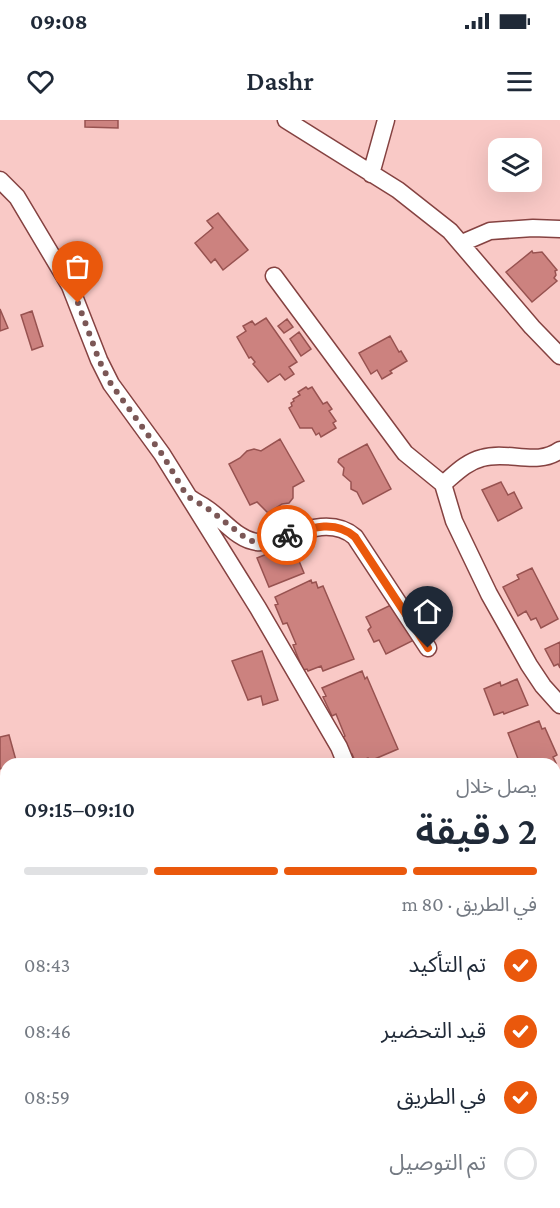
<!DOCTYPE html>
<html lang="ar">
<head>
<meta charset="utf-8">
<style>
	body { margin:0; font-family:"Crimson Pro","Noto Sans Arabic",serif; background:#f2f2f3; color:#1f2937; direction:rtl; height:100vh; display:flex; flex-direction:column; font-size:22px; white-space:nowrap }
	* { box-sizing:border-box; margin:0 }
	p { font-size:20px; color:#747a83 }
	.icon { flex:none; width:33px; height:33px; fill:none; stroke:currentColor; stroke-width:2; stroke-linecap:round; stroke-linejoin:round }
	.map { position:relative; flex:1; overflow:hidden; direction:ltr }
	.side { position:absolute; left:0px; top:638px; width:561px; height:452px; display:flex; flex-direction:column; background:#fff; border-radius:18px 18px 0 0; box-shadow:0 6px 24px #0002; direction:rtl }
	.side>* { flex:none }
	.controls { position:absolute; left:488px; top:18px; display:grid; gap:12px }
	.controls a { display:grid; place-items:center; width:54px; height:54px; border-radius:12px; background:#fff; box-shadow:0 6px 24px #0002; font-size:30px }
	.pin { position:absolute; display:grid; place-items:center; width:51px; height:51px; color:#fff; margin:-62px -26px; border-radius:50% 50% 50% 0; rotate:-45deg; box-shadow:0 0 6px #0007 }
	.pin .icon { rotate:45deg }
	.courier { position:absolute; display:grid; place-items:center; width:60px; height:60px; margin:-30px; border:4px solid #ea580c; border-radius:50%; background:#fff; color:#222; box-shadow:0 2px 8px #0007 }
	.head em { font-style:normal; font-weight:600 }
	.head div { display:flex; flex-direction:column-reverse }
	.head { display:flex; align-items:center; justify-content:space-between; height:102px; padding:0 24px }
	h1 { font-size:39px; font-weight:600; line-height:45px }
	.bar { display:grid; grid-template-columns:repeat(4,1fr); gap:9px 6px; align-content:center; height:72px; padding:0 24px }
	.bar i { height:8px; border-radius:4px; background:#e0e1e3 }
	.bar .active { background:#ea580c }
	.bar p { grid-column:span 4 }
	ol { padding:0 24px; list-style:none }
	li { display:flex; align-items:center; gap:18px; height:66px }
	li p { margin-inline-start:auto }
	li .icon { padding:6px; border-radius:50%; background:#ea580c; color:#fff; stroke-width:4 }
	li:last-child { color:#747a83 }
	li i { width:33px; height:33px; border:3px solid #e0e1e3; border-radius:50% }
	.status { display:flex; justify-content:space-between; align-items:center; height:42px; padding:0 30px; background:#fff; direction:ltr }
	.status svg { height:16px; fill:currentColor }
	header { display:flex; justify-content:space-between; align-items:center; height:78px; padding:0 24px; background:#fff; font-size:27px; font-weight:600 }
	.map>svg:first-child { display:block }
	.building { fill:#cc827f; stroke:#975250; stroke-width:1.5 }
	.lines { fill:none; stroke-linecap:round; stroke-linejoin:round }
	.minor-casing { stroke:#854241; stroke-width:19 }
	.minor { stroke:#fff; stroke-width:16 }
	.done { stroke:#7b5756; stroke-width:6; stroke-dasharray:0 10.8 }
	.route { stroke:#ea580c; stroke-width:8 }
</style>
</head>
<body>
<div class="status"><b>09:08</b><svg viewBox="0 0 49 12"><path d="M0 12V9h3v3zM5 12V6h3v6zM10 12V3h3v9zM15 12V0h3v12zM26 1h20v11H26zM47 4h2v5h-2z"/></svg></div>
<header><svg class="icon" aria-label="menu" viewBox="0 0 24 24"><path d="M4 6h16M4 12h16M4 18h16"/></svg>Dashr<svg class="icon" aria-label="heart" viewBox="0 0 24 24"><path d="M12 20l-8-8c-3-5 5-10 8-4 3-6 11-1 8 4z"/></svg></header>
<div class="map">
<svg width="560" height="1088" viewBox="0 0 560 1088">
	<rect width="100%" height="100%" fill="#f9c9c6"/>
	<!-- building -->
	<path class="building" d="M85,0H118V8L85,7Z
		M218,93L248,130L223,150L215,139L211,143L195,123L213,108L207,101Z
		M532,131L533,133L542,132L557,150L555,151L556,155L554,158L557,161L532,182L506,152Z
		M0,189L8,208L0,211Z
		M32,191L43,226L32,230L21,195Z
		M266,198L297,242L289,247L294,254L285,260L280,254L268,262L253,244L255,242L251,237L249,238L237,217L246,211L243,206L252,201L255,205Z
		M287,199L293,207L284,213L278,206Z
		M299,212L311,229L301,236L290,219Z
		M390,216L399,232L401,231L407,241L390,251L392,253L382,259L377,250L371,254L359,233Z
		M306,267L308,269L312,267L323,284L327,282L332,289L329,291L336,301L333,303L336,308L321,317L319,313L316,315L312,308H300L289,288L292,286L291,283L294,281L293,279L300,275L298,272Z
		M280,319L304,361L293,367V378L289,383L282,384L268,393L257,382L250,385L229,344L240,338L247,331L254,329L261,331Z
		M367,324L391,369L363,384L357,372L351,369V362L343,355L344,348L338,342L339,339Z
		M501,362L508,375L514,372L522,388L498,401L482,370Z
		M292,424L304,453L269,467L257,438Z
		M532,448L558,499L541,508L536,498L531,500L526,491L518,496L503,467L519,459L517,455Z
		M311,460L312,463L316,462L318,468L323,466L354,539L323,551L321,546L308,551L307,549L303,550L293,525L296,524L287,503L283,504L275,485L278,484L275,477Z
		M393,484L416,519L386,534L379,520L374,522L368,510L371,507L366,497Z
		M560,522V548L558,544L554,546L545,529Z
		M262,531L278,580L263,585L261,576L248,580L232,541Z
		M362,551L365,559L367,557L398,629L370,641L368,638L356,643L352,634L350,635L342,618L345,616L336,594L332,596L323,577L326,576L322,568Z
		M517,559L528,585L504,594L503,592L494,595L484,569L500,562L501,566Z
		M539,601L542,609L545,608L557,635L553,637L556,643L520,644L508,613Z
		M9,615L17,644H6V647L0,649V617Z
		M6,657V693L0,694V659Z
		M0,935L6,937V960L4,967L0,966Z"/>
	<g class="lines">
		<defs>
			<path id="minor" d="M286,0L398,70L450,111L532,207L560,236
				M371,54L386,0
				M0,60L17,77L70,166L99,240L111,264L162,334L258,488L339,627L346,644
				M462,123L490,111L533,108L560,109
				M274,156L405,333L443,364
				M560,330C537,347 508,330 482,338C466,342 455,354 443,364L454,401L489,474L529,545L543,566L560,585
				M190,378C195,382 201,384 206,388C222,398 237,420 257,422C264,423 272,420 280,418C304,410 333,398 355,417L428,528
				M555,951L560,960"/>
		</defs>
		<!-- minor casing -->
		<use href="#minor" class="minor-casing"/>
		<!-- minor -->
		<use href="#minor" class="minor"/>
	</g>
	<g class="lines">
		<!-- done -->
		<path class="done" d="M78,183L99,240L111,264L162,334L187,376L207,388L247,419L257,423L287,415"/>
		<!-- route -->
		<path class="route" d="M287,415C310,408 335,399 355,417L428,528"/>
	</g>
</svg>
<div class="controls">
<a><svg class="icon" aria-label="layers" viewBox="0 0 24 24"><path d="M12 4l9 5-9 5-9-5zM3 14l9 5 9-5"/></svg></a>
</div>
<div class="pin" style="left:78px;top:183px;background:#ea580c"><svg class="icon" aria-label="bag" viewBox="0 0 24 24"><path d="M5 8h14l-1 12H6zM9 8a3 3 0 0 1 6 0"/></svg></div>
<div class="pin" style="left:428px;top:528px;background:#1f2937"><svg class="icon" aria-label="home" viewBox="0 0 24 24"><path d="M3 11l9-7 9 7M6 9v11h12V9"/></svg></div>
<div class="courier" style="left:287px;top:415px"><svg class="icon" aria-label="bike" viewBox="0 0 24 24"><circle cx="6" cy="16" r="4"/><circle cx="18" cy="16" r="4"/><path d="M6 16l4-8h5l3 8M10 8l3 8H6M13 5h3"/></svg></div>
<section class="side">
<div class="head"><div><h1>2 دقيقة</h1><p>يصل خلال</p></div><em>09:10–09:15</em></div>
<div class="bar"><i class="active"></i><i class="active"></i><i class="active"></i><i></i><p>في الطريق · 80 m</p></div>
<ol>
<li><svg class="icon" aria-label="check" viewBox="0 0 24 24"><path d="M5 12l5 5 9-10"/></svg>تم التأكيد<p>08:43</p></li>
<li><svg class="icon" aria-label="check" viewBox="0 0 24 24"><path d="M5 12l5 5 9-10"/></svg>قيد التحضير<p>08:46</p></li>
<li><svg class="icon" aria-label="check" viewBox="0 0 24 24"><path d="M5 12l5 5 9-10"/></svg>في الطريق<p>08:59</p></li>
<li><i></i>تم التوصيل</li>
</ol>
</section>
</div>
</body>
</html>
